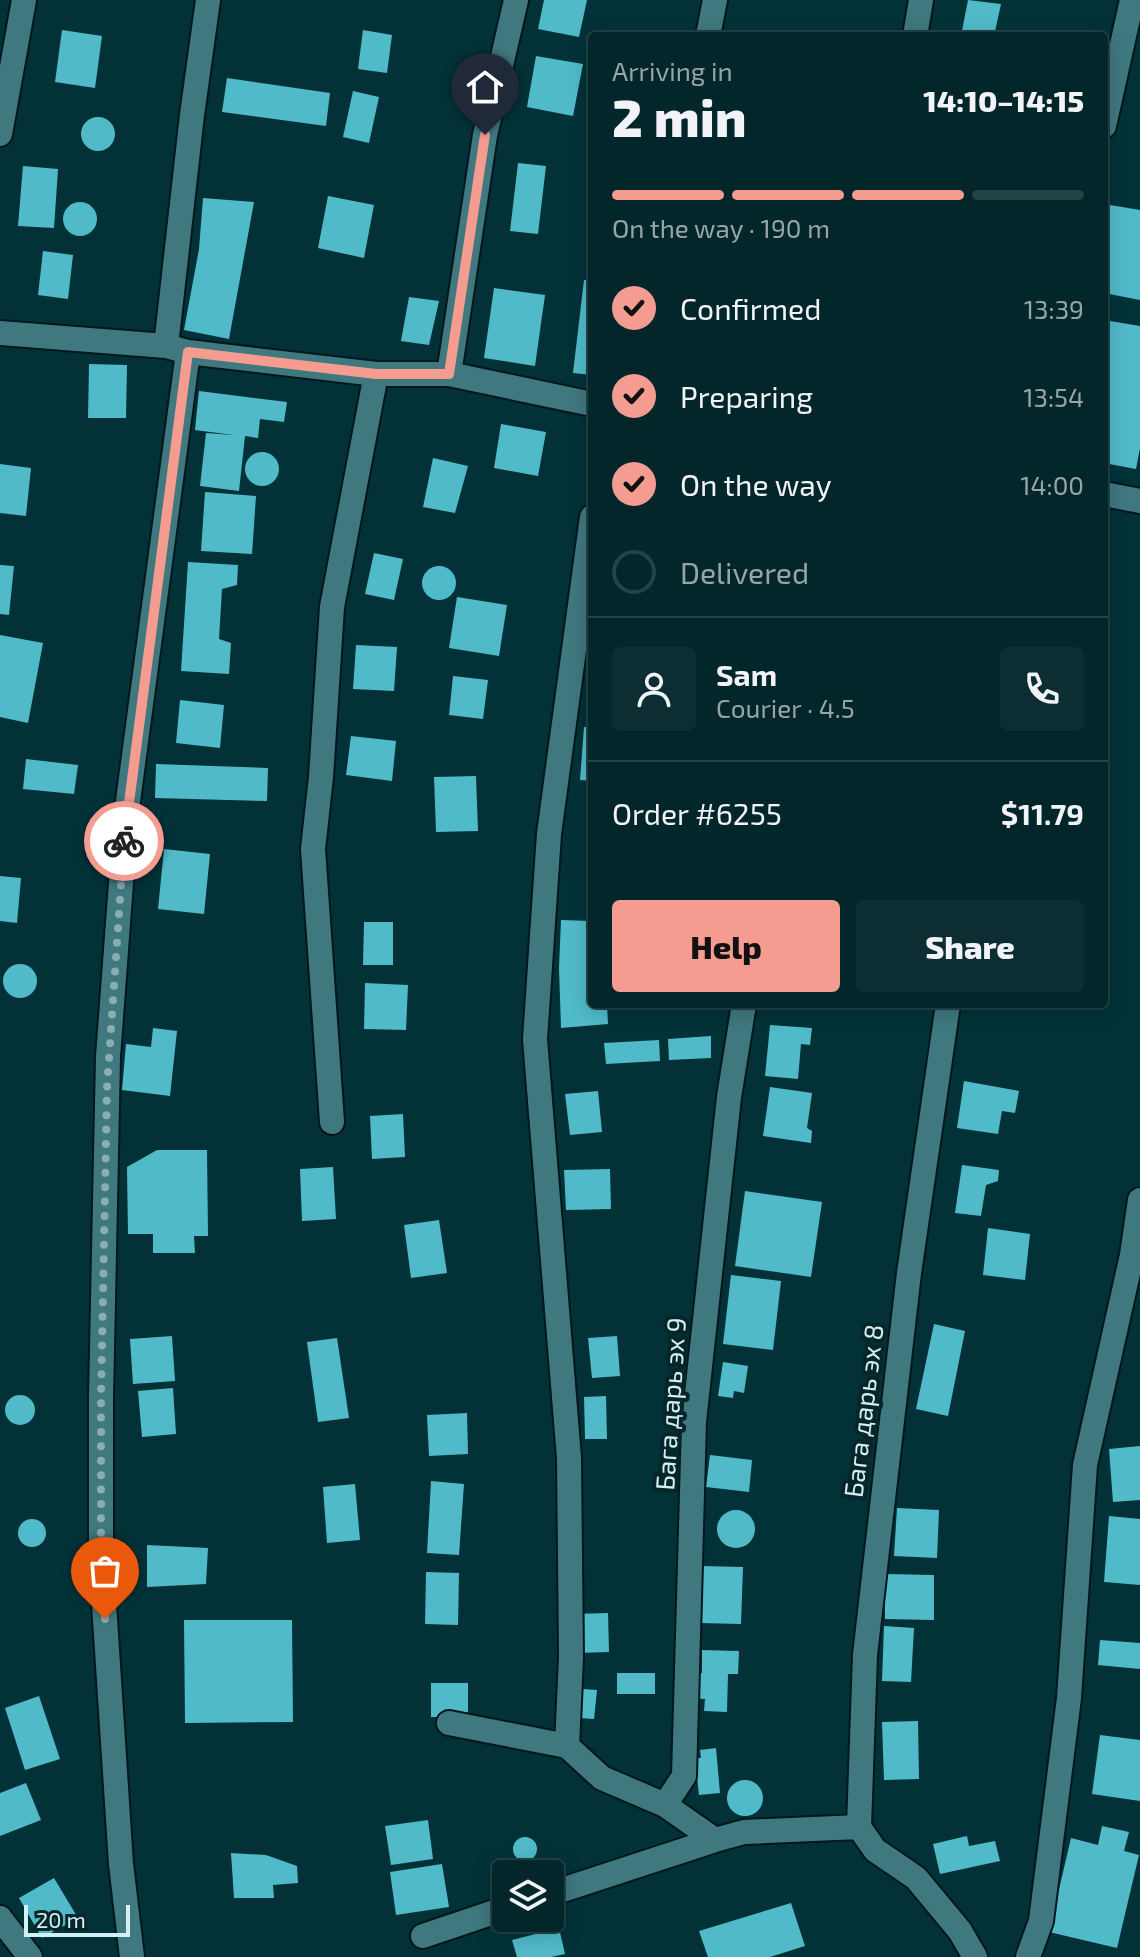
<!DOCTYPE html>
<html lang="en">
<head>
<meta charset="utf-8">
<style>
	body { margin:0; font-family:"Exo 2",sans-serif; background:#0c2e32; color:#f1f3f6; height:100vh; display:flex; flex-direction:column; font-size:30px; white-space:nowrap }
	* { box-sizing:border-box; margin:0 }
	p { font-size:26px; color:#96a5a8 }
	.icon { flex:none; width:44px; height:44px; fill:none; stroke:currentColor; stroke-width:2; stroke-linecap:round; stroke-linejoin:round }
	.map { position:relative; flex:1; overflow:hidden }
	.details { position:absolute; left:588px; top:32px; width:520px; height:976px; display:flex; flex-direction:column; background:#02262a; border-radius:8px; box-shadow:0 4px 20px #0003,0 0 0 2px #234347 }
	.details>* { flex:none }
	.fabs { position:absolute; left:492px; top:1860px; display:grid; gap:16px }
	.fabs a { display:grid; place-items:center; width:72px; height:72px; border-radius:8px; background:#02262a; box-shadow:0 4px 20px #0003,0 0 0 2px #234347; font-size:40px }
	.scale { position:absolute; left:24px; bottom:20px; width:106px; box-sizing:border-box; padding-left:8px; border:4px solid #d3eff4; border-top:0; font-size:22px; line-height:28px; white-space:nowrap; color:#d3eff4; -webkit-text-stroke:6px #07262a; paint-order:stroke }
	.pin { position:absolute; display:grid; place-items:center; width:68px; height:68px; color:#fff; margin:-82px -34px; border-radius:50% 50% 50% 0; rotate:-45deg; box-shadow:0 0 8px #0007 }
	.pin .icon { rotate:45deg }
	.courier { position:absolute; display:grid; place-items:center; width:80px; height:80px; margin:-40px; border:6px solid #f59c91; border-radius:50%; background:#fff; color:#222; box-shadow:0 2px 10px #0007 }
	.overview em { font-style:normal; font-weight:800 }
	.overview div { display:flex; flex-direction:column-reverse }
	.overview { display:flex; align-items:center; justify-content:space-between; height:136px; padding:0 24px }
	h1 { font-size:52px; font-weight:800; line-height:60px }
	.bar { display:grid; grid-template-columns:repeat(4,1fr); gap:12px 8px; align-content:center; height:96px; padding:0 24px }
	.bar i { height:10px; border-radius:6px; background:#234347 }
	.bar .on { background:#f59c91 }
	.bar p { grid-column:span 4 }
	.line { display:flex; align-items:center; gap:20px; padding:0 24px; border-top:2px solid #234347 }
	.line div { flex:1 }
	.round { display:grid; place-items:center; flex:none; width:84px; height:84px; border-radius:8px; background:#0c2e32 }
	ol { padding:0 24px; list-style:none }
	li { display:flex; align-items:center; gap:24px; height:88px }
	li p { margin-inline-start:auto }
	li .icon { padding:8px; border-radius:50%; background:#f59c91; color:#111; stroke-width:4 }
	li:last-child { color:#96a5a8 }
	li i { width:44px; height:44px; border:4px solid #234347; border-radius:50% }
	.cta { display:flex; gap:16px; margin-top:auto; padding:16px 24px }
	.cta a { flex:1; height:92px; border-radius:8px; background:#f59c91; color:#111; font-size:32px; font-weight:800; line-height:92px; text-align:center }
	.cta a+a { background:#0c2e32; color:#f1f3f6 }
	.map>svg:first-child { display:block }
	.building { fill:#51bac9 }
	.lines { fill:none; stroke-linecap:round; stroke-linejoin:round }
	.street-casing { stroke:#00181c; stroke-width:28 }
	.street { stroke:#407880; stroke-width:24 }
	.done { stroke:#8aadb2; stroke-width:8; stroke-dasharray:0 14.4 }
	.route { stroke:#f59c91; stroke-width:10 }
	.labels { text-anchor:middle; stroke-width:8; stroke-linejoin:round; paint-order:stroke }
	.street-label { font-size:26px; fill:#d3eff4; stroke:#07262a }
</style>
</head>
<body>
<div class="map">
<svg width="1140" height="1957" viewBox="0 0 1140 1957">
	<rect width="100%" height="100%" fill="#023238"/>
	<!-- building -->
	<path class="building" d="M544,0H587L579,37L538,29Z
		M968,0L1001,4L994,36H961Z
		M62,30L102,36L95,88L55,82Z
		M363,30L392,35L387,73L358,69Z
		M536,56L583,64L573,116L527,107Z
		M227,78L330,93L326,126L222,112Z
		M353,91L379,97L369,143L343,137Z
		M81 134a17 17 0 1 1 34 0a17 17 0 1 1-34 0Z
		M518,163L546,166L538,234L510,231Z
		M23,166L58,169L54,228L18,226Z
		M328,196L374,205L364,258L318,248Z
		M203,198L254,202L229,339L184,330L199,249Z
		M63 219a17 17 0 1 1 34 0a17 17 0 1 1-34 0Z
		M1110,205L1140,210V300L1104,293V267L1109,237L1104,236Z
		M43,251L73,255L68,299L38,295Z
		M584,280L592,281V375L573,373Z
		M494,288L545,295L535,366L484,358Z
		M409,297L439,301L429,345L401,341Z
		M1104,320L1140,326V448L1136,469L1104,463Z
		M89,364L127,365L126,418H88Z
		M199,391L287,402L284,422L260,419L258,438L245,436L239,491L200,486L206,433L233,435L195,430Z
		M501,424L546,432L538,476L494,468Z
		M245 469a17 17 0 1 1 34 0a17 17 0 1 1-34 0Z
		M433,458L468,466L455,513L423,507Z
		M0,464L31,468L26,516L0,513Z
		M205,492L256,496L252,554L201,551Z
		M374,553L403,559L394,600L365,594Z
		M188,562L238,565L237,585L222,589L219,639L231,643L229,674L181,671Z
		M0,565L14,566L9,615L0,614Z
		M422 583a17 17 0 1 1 34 0a17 17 0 1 1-34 0Z
		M457,597L507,605L499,656L449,648Z
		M0,635L43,643L28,723L0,717Z
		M356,645L397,647L394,691L353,689Z
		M453,676L488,680L483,719L449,715Z
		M180,700L224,705L220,748L176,743Z
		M584,727L592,728V781L580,780Z
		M351,736L396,741L392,781L346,775Z
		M26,759L78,765L74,794L23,789Z
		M156,764L268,768L267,801L155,798Z
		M476,776L478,831L436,832L434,777Z
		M164,849L210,854L204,914L158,909Z
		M0,876L21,878L17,923L0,921Z
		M561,920L592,921V1004H607L608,1024L561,1028L559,968Z
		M364,922H393V965H363Z
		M3 981a17 17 0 1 1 34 0a17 17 0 1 1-34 0Z
		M365,983L408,985L406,1030L364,1029Z
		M770,1025L812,1028L810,1045L801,1044L798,1079L765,1076Z
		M153,1028L177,1031L170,1096L122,1090L126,1044L151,1047Z
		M711,1036V1058L669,1060L668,1039Z
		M659,1040L660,1061L606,1064L604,1043Z
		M964,1081L1019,1091L1015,1113L1002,1111L998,1134L957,1128Z
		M770,1087L812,1093L807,1128L812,1131L811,1143L763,1136Z
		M598,1091L602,1132L570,1135L565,1094Z
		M403,1114L405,1157L372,1159L370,1116Z
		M157,1150H207L208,1236H194L195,1253H153V1234H128L127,1167Z
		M962,1165L999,1170L998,1181L986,1185L981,1216L955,1213Z
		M333,1167L336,1219L302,1221L300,1169Z
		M610,1169L611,1209L566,1210L564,1170Z
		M745,1191L822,1202L811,1277L735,1266Z
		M439,1220L447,1273L411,1278L404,1225Z
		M988,1228L1030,1234L1025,1280L983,1275Z
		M731,1275L781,1281L773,1350L723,1344Z
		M934,1324L965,1331L948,1416L916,1409Z
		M172,1336L175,1381L133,1384L130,1339Z
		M617,1336L620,1376L592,1378L588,1338Z
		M337,1338L349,1418L318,1422L307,1342Z
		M723,1362L748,1366L744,1393L734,1391L733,1398L718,1396Z
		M173,1388L176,1434L142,1437L138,1391Z
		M5 1410a15 15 0 1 1 30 0a15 15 0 1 1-30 0Z
		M606,1396L607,1439H585L584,1397Z
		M467,1413L468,1454L429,1456L427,1415Z
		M1140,1446V1500L1113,1502L1109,1449Z
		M710,1455L752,1460L749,1492L706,1487Z
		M431,1481L464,1484L459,1555L427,1553Z
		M355,1484L360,1540L327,1543L323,1487Z
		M897,1508L939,1510L937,1558L894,1556Z
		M717 1529a19 19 0 1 1 38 0a19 19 0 1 1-38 0Z
		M1109,1516L1140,1519V1585L1104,1582Z
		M18 1533a14 14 0 1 1 28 0a14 14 0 1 1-28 0Z
		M147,1545L208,1548L206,1584L147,1587Z
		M701,1566L743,1567L741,1624L699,1623Z
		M426,1572L459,1573L458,1625L425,1624Z
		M885,1574L934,1575V1620L885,1619Z
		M608,1613L609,1652L576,1653L575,1614Z
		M184,1620H292L293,1722L185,1723Z
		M884,1626L914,1628L911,1682L882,1681Z
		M1100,1640L1140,1643V1669L1098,1665Z
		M702,1650L739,1651L738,1674H728L727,1712L704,1711L705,1699L692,1698L694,1673H702Z
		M617,1673H655V1694H617Z
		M431,1683H468V1717H431Z
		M583,1689L597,1690L594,1719L580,1718Z
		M39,1696L60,1759L25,1770L5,1708Z
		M918,1721L919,1779L884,1780L882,1722Z
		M1100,1735L1140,1740V1801L1092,1794Z
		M716,1748L720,1793L699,1795L695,1758H701L700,1750Z
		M727 1798a18 18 0 1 1 36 0a18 18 0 1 1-36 0Z
		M26,1783L41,1820L0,1836V1793Z
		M428,1820L433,1859L391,1865L385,1826Z
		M1102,1826L1129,1832L1124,1851L1139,1855L1117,1948L1049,1932L1071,1838L1098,1845Z
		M967,1836L969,1846L995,1841L1000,1861L940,1874L933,1844Z
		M513 1849a12 12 0 1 1 24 0a12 12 0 1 1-24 0Z
		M231,1853L266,1855L297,1866L298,1883L273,1885L274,1898H234Z
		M442,1864L449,1907L396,1915L390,1872Z
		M54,1878L78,1918L42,1938L19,1898Z
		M791,1903L805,1946L770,1957H708L699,1931Z
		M559,1928L565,1954L551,1957H517L512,1940Z"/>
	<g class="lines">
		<defs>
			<path id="street" d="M708,36L715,0
				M915,36L921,0
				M1104,126L1132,0
				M0,134L24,0
				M0,333L166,346L188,352L376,374H449L592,404
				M166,346L192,115L208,0
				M449,374L485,135L516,0
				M1104,494L1140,501
				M332,1122L313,849L321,777L332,607L376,374
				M449,1723L567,1746L602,1778L665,1805L715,1840L744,1832L859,1827L875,1850L916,1878L960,1931L975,1957
				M567,1746L571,1657L569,1458L535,1039L549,834L592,517
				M665,1805L684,1776L694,1422L729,1097L744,1004
				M859,1827L865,1655L909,1273L948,1004
				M550,1894L715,1840
				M0,1918L30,1957
				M423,1936L506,1908
				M132,1957L121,1864L101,1558V1398L108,1057L126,816L188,352
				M1028,1957L1041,1921L1069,1698L1085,1465L1132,1255L1140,1200"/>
		</defs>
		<!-- street casing -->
		<use href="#street" class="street-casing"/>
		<!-- street -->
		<use href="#street" class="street"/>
	</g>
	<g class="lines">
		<!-- done -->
		<path class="done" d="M105,1619L101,1558V1398L107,1088L124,841"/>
		<!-- route -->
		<path class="route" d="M124,841L188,352L376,374H449L485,135"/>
	</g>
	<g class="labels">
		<!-- street labels -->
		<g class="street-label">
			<text transform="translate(671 1404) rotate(-86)" y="9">Бага дарь эх 9</text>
			<text transform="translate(864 1411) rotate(-83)" y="9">Бага дарь эх 8</text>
		</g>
	</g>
</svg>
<div class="fabs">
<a><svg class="icon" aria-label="layers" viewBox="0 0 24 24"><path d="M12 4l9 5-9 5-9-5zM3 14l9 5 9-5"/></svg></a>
</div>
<div class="scale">20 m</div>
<div class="pin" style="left:105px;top:1619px;background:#ea580c"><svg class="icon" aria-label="bag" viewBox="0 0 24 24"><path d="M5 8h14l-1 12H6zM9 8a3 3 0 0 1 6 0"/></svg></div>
<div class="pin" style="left:485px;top:135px;background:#1f2937"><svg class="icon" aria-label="home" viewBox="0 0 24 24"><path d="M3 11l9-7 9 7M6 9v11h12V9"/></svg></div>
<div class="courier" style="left:124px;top:841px"><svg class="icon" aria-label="bike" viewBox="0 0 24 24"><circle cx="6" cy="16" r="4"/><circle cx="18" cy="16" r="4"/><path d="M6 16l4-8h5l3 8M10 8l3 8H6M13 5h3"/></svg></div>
<section class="details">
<div class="overview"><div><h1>2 min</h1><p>Arriving in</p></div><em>14:10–14:15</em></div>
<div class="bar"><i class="on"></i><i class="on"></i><i class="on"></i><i></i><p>On the way · 190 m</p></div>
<ol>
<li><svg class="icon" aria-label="check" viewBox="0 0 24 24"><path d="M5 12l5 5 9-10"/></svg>Confirmed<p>13:39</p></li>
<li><svg class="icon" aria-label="check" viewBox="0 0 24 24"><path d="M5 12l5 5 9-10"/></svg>Preparing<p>13:54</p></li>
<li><svg class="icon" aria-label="check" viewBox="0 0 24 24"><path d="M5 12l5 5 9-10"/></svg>On the way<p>14:00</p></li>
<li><i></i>Delivered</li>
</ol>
<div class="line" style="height:144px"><a class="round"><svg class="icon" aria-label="person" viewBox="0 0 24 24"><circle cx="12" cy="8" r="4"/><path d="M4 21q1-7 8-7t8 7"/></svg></a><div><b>Sam</b><p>Courier · 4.5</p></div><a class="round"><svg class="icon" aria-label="phone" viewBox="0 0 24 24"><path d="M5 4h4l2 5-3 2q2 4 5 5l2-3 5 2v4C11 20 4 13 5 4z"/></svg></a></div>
<div class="line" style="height:104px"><div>Order #6255</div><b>$11.79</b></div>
<div class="cta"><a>Help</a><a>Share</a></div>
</section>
</div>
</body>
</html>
